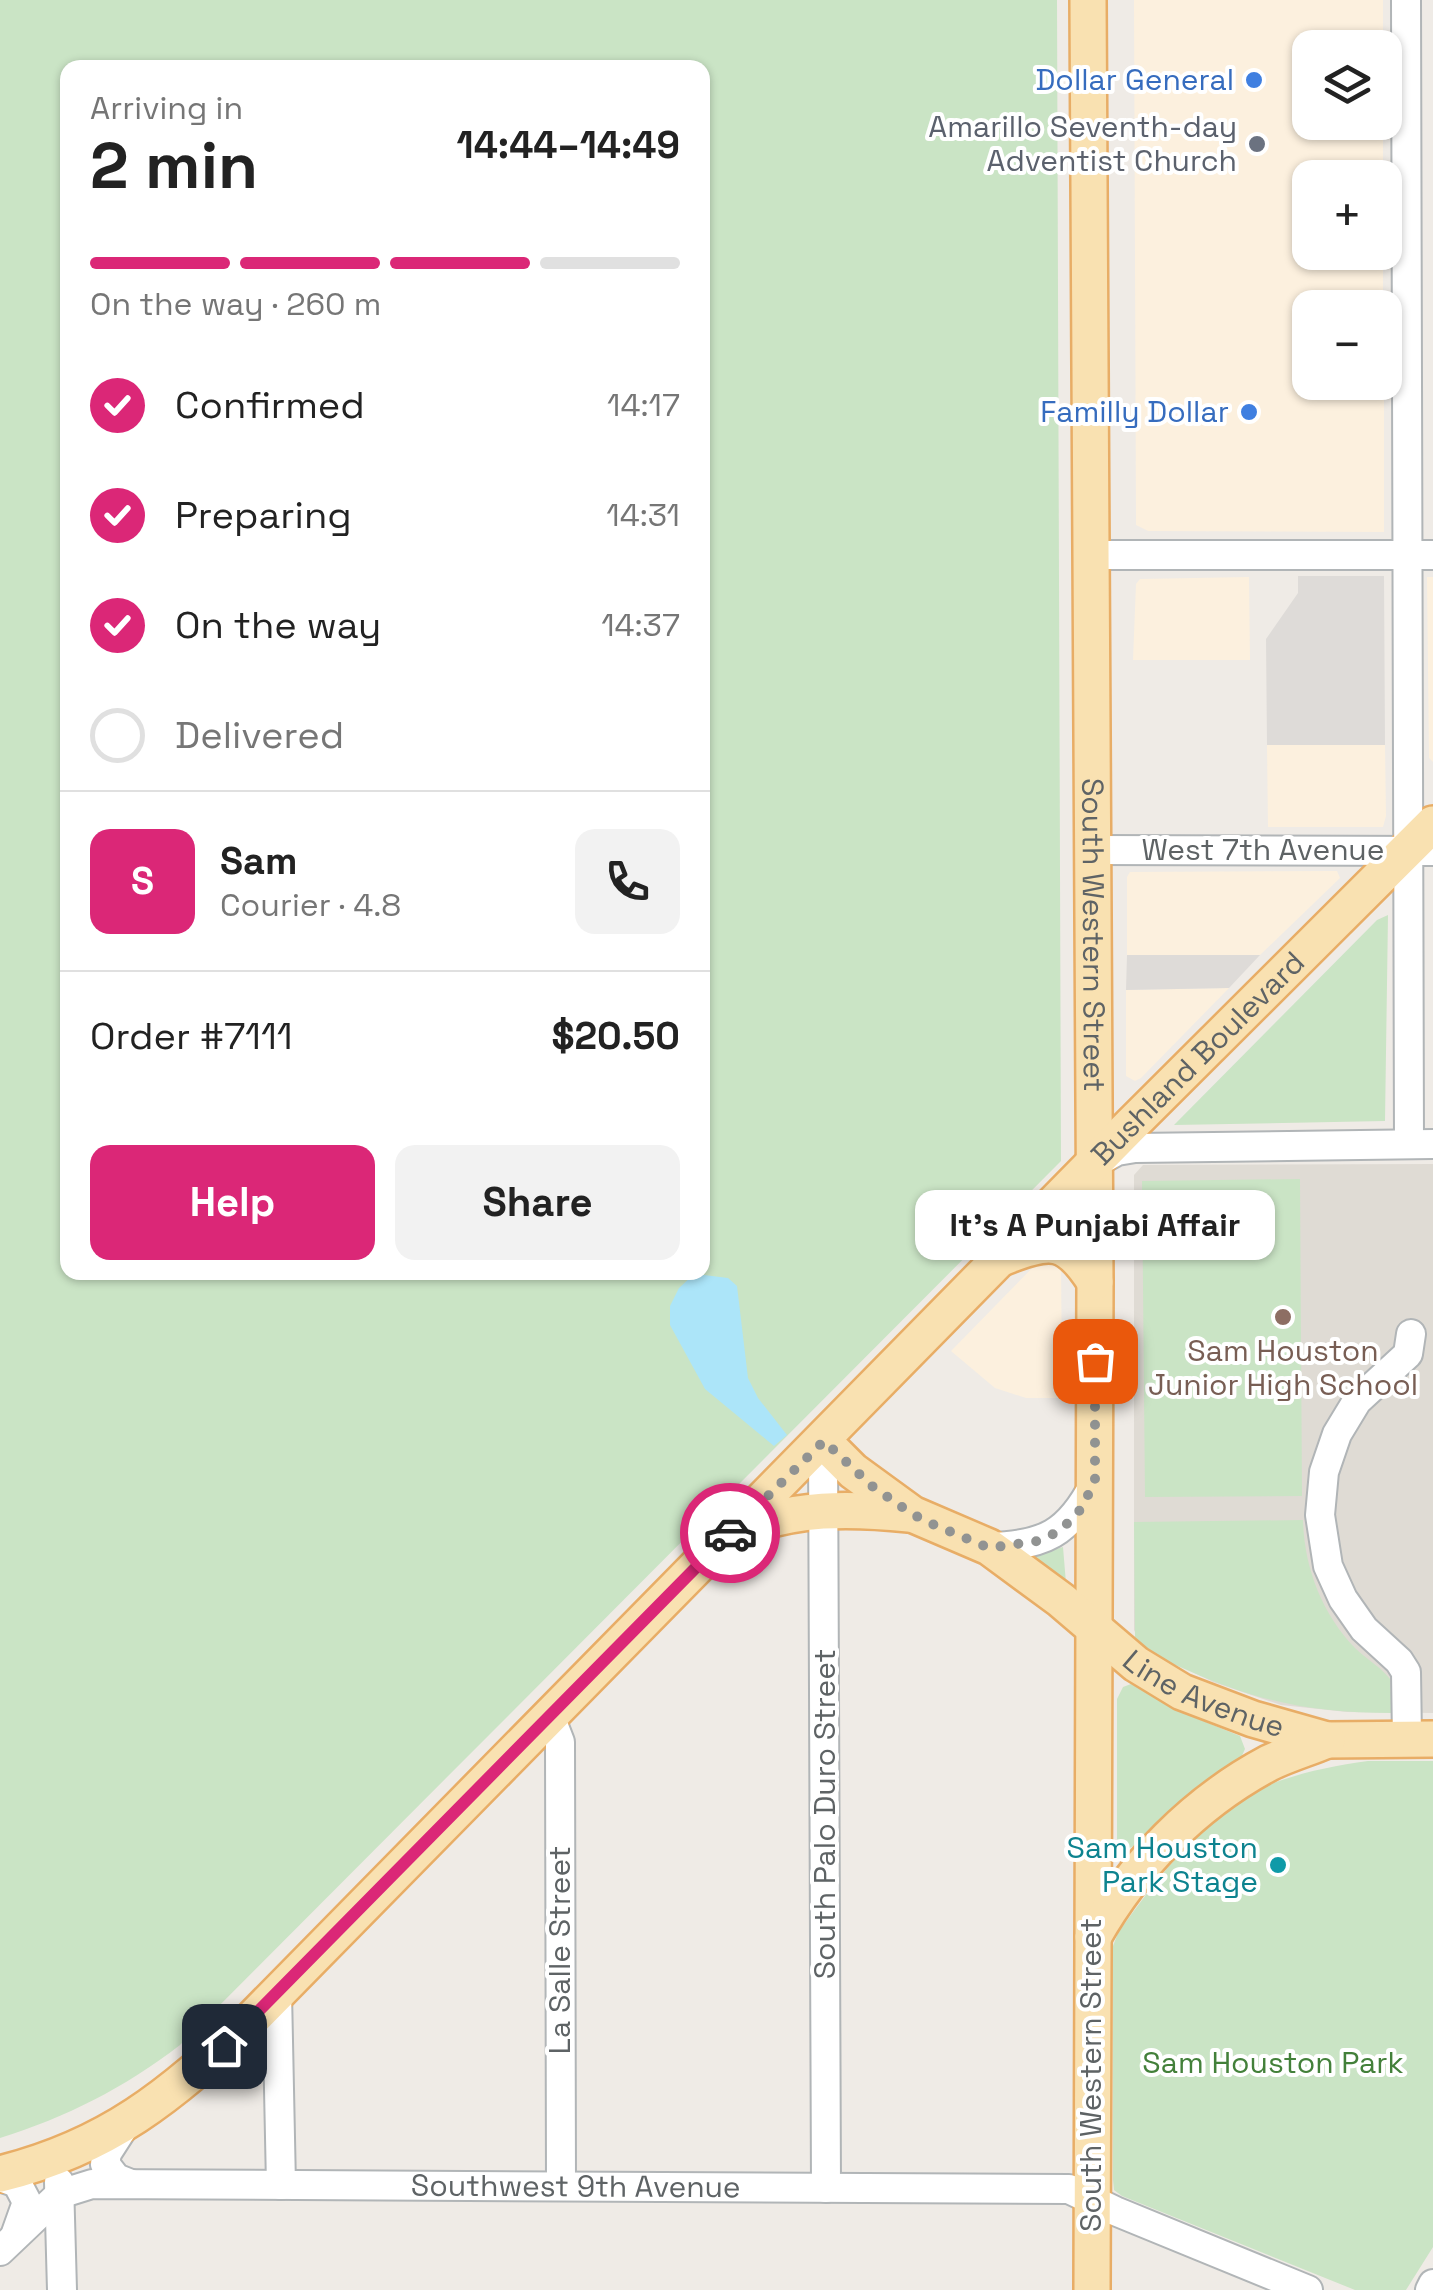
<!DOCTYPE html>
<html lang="en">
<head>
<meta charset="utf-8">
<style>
	body { margin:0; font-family:"Space Grotesk",sans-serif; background:#f2f2f2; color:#222; height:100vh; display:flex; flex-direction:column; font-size:38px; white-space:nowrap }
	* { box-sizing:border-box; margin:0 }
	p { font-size:32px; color:#767676 }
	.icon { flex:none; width:55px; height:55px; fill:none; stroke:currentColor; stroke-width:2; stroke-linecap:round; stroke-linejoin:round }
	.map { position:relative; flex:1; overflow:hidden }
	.drawer { position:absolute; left:60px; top:60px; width:650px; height:1220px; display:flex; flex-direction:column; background:#fff; border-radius:20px; box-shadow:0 2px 8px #0004 }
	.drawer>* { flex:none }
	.controls { position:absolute; left:1292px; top:30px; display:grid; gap:20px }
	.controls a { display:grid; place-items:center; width:110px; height:110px; border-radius:20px; background:#fff; box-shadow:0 2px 8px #0004; font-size:50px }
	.pin { position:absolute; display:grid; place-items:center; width:85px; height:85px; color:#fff; margin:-42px; border-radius:20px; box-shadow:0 5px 15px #0006 }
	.courier { position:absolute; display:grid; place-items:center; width:100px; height:100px; margin:-50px; border:8px solid #db2777; border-radius:50%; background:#fff; color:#222; box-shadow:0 2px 12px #0007 }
	.bubble { position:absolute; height:70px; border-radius:20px; background:#fff; box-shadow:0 2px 8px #0004; font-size:32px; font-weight:800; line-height:70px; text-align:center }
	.overview em { font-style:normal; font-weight:800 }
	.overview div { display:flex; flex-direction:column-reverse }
	.overview { display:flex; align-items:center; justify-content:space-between; height:170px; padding:0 30px }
	h1 { font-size:65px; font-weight:800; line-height:75px }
	.bar { display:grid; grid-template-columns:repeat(4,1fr); gap:15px 10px; align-content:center; height:120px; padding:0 30px }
	.bar i { height:12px; border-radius:8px; background:#e0e0e0 }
	.bar .on { background:#db2777 }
	.bar p { grid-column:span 4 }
	.line { display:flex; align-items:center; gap:25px; padding:0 30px; border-top:2px solid #e0e0e0 }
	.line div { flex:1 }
	.round { display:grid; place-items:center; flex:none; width:105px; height:105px; border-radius:20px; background:#f2f2f2 }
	ol { padding:0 30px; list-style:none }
	li { display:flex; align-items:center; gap:30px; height:110px }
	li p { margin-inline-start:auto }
	li .icon { padding:10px; border-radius:50%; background:#db2777; color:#fff; stroke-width:4 }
	li:last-child { color:#767676 }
	li i { width:55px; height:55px; border:5px solid #e0e0e0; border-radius:50% }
	.button { display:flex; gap:20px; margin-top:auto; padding:20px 30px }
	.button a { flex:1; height:115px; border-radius:20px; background:#db2777; color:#fff; font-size:40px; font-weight:800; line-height:115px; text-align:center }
	.button a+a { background:#f2f2f2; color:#222 }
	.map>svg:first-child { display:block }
	.commercial { fill:#fcf0de }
	.industrial { fill:#dedbd8 }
	.education { fill:#dfdbd4 }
	.green { fill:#cae4c5; fill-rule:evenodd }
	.water { fill:#ace5f9 }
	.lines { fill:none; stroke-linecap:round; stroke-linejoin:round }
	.minor-casing { stroke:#b1b5b7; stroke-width:32 }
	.major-casing { stroke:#e8ad66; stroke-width:40 }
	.minor { stroke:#fff; stroke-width:28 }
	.major { stroke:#f9e1b1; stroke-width:35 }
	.done { stroke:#919392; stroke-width:10; stroke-dasharray:0 18 }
	.route { stroke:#db2777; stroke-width:12 }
	.shop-dot { fill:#3f7fe0; stroke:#fff; stroke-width:4 }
	.worship-dot { fill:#6b7280; stroke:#fff; stroke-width:4 }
	.education-dot { fill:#8d6e63; stroke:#fff; stroke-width:4 }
	.culture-dot { fill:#0f9aa8; stroke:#fff; stroke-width:4 }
	.labels { text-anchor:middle; stroke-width:8; stroke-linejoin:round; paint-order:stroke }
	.shop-label { font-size:30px; fill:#366cbe; stroke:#fff; text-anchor:end }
	.worship-label { font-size:30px; fill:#5b616d; stroke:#fff; text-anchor:end }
	.street-label { font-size:30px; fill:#5e6365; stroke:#fff }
	.education-label { font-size:30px; fill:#785e54; stroke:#fff }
	.culture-label { font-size:30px; fill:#0d838f; stroke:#fff; text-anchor:end }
	.park-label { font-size:30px; fill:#43803a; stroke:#fff }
</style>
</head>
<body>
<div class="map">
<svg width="1433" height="2290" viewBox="0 0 1433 2290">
	<rect width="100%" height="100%" fill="#efebe6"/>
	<!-- commercial -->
	<path class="commercial" d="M1134,0H1383V47L1310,48V122L1383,123V177L1310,178V252L1383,253V307L1310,308V382L1384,383V532L1148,531L1136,525Z
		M1249,577L1250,660H1133L1136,584L1140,579Z
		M1427,577H1433V762L1429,758Z
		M1267,745H1385L1386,816L1383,827H1268Z
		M1337,871L1340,878L1260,955H1127V877L1130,872Z
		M1229,988L1141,1078L1135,1081L1126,1076V990Z
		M1041,1259L1061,1267L1062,1373L1058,1375V1398H1026L995,1388L951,1351Z"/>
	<!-- industrial -->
	<path class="industrial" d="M1298,576H1384L1385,745H1267L1266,639L1298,593Z
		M1127,955H1260L1229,988L1126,990Z"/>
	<!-- education -->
	<path class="education" d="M1433,1164V1713L1347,1712L1281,1705L1213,1682L1148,1650L1141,1644L1134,1630V1175L1143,1165Z"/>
	<!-- green -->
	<path class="green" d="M0,0H1057L1061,1161L180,2045C124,2088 67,2117 0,2138ZM68,68H702V1272H68Z
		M1388,915L1385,1121L1174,1125L1377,920Z
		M1300,1179L1302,1496L1145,1497L1142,1181Z
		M1303,1520C1304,1567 1322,1614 1355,1648C1366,1659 1381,1667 1390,1679L1392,1713C1313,1713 1259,1702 1187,1670C1169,1662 1147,1653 1135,1637L1134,1522Z
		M1063,1547L1066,1583L1028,1557Z
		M1131,1684L1191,1716L1240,1736L1245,1749L1240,1760L1193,1790L1138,1844L1127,1849L1117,1840V1699L1123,1687Z
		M1368,1761H1433V2247L1406,2290H1355L1122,2196L1114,2190L1113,2180V1946L1118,1933C1160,1875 1209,1808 1279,1781C1308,1771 1338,1765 1368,1761Z"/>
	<!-- water -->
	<path class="water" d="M704,1275L728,1278L737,1286L748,1378L758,1398L787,1435L774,1446L705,1389L670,1325V1306L679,1288L691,1277Z"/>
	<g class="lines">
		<defs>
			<g id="minor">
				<path d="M1406,0L1409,1144"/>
				<path d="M1091,555H1433"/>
				<path d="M1093,850L1433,851"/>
				<path d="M1097,1162L1117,1151L1135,1148L1433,1144"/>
				<path d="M823,1441L826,2188"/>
				<path d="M989,1547C1044,1546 1069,1533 1094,1484"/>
				<path d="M550,1716L560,1742L561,2185"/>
				<path d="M1407,1739L1406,1672L1399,1661L1364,1629L1343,1599L1328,1566L1320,1515L1324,1472L1337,1434L1357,1401L1408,1354L1411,1334"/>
				<path d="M277,1993L281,2185"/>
				<path d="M125,2125L107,2153L105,2164L116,2178L131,2184"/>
				<path d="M0,2177L17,2183L27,2202L16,2233"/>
				<path d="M59,2182L62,2290"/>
				<path id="s1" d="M0,2251L60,2194L92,2184L1069,2189L1115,2211L1308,2290"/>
				<path d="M1430,2290L1433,2284"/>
			</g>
			<g id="major">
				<path id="s2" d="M1088,0L1095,1282L1092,2290"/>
				<path d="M1004,1257C1051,1238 1067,1238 1095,1282"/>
				<path id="s3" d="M823,1441L853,1471L912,1514L989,1547L1061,1600L1136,1664L1182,1692L1253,1719L1327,1740L1433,1739"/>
				<path d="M739,1530C794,1507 850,1508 909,1514"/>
				<path d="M1093,1937C1134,1865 1194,1803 1269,1763C1287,1754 1308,1748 1327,1740"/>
				<path id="s4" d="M0,2174C109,2147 170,2096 250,2021L1131,1125L1433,824"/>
			</g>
		</defs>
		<!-- minor casing -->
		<use href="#minor" class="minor-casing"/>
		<!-- major casing -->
		<use href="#major" class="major-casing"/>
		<!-- minor -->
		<use href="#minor" class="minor"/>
		<!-- major -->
		<use href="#major" class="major"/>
	</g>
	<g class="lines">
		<!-- done -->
		<path class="done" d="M730,1533L824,1441L872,1486L912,1514L932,1524L989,1548L1038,1541L1060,1531L1080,1510L1095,1482V1361"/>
		<!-- route -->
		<path class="route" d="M224,2046L730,1533"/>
	</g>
	<!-- markers -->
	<g class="shop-dot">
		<circle cx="1254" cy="80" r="10"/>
		<circle cx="1249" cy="412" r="10"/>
	</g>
	<circle class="worship-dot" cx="1257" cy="144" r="10"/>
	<circle class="education-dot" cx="1283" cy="1317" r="10"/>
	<circle class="culture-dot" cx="1278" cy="1865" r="10"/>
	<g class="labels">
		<!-- shop labels -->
		<g class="shop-label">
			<text x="1234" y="90">Dollar General</text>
			<text x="1229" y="422">Familly Dollar</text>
		</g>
		<!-- worship labels -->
		<g class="worship-label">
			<text x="1237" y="137">Amarillo Seventh-day<tspan x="1237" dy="34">Adventist Church</tspan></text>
		</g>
		<!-- street labels -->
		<g class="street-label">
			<text x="1263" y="860">West 7th Avenue</text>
			<text dy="10" stroke="none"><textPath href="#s2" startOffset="935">South Western Street</textPath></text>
			<text dy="10" stroke="none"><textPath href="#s4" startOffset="1648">Bushland Boulevard</textPath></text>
			<text dy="10" stroke="none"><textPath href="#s3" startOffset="462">Line Avenue</textPath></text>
			<text transform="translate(825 1814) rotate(-90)" y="10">South Palo Duro Street</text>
			<text transform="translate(560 1950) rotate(-90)" y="10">La Salle Street</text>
			<text transform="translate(1091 2075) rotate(-90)" y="10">South Western Street</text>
			<text dy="10" stroke="none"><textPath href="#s1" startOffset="600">Southwest 9th Avenue</textPath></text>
		</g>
		<!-- education labels -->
		<g class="education-label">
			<text x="1283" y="1361">Sam Houston<tspan x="1283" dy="34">Junior High School</tspan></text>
		</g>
		<!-- culture labels -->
		<g class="culture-label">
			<text x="1258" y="1858">Sam Houston<tspan x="1258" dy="34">Park Stage</tspan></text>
		</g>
		<!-- park labels -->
		<g class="park-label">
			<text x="1273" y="2073">Sam Houston Park</text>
		</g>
	</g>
</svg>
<div class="controls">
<a><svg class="icon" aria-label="layers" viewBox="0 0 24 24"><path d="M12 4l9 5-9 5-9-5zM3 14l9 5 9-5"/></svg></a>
<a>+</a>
<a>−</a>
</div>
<div class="pin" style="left:1095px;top:1361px;background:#ea580c"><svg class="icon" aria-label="bag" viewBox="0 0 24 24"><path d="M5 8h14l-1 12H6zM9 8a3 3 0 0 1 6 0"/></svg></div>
<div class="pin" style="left:224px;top:2046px;background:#1f2937"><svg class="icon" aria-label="home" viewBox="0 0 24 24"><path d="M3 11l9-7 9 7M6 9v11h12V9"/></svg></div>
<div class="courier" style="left:730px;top:1533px"><svg class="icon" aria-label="car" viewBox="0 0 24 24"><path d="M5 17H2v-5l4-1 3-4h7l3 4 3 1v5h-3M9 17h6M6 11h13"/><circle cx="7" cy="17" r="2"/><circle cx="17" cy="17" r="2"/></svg></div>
<div class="bubble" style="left:915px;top:1190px;width:360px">It's A Punjabi Affair</div>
<section class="drawer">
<div class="overview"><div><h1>2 min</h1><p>Arriving in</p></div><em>14:44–14:49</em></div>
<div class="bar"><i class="on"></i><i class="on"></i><i class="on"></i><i></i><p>On the way · 260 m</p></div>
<ol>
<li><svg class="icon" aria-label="check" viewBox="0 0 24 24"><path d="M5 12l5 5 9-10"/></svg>Confirmed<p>14:17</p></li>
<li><svg class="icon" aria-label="check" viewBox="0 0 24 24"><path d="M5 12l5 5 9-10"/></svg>Preparing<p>14:31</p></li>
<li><svg class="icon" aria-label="check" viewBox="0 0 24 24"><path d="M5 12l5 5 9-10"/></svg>On the way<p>14:37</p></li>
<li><i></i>Delivered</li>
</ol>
<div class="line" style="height:180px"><b class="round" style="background:#db2777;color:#fff">S</b><div><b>Sam</b><p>Courier · 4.8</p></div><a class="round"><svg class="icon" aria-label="phone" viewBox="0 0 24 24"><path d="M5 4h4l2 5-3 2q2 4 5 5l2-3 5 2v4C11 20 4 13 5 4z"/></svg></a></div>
<div class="line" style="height:130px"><div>Order #7111</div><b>$20.50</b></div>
<div class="button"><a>Help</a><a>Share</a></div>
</section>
</div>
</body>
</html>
